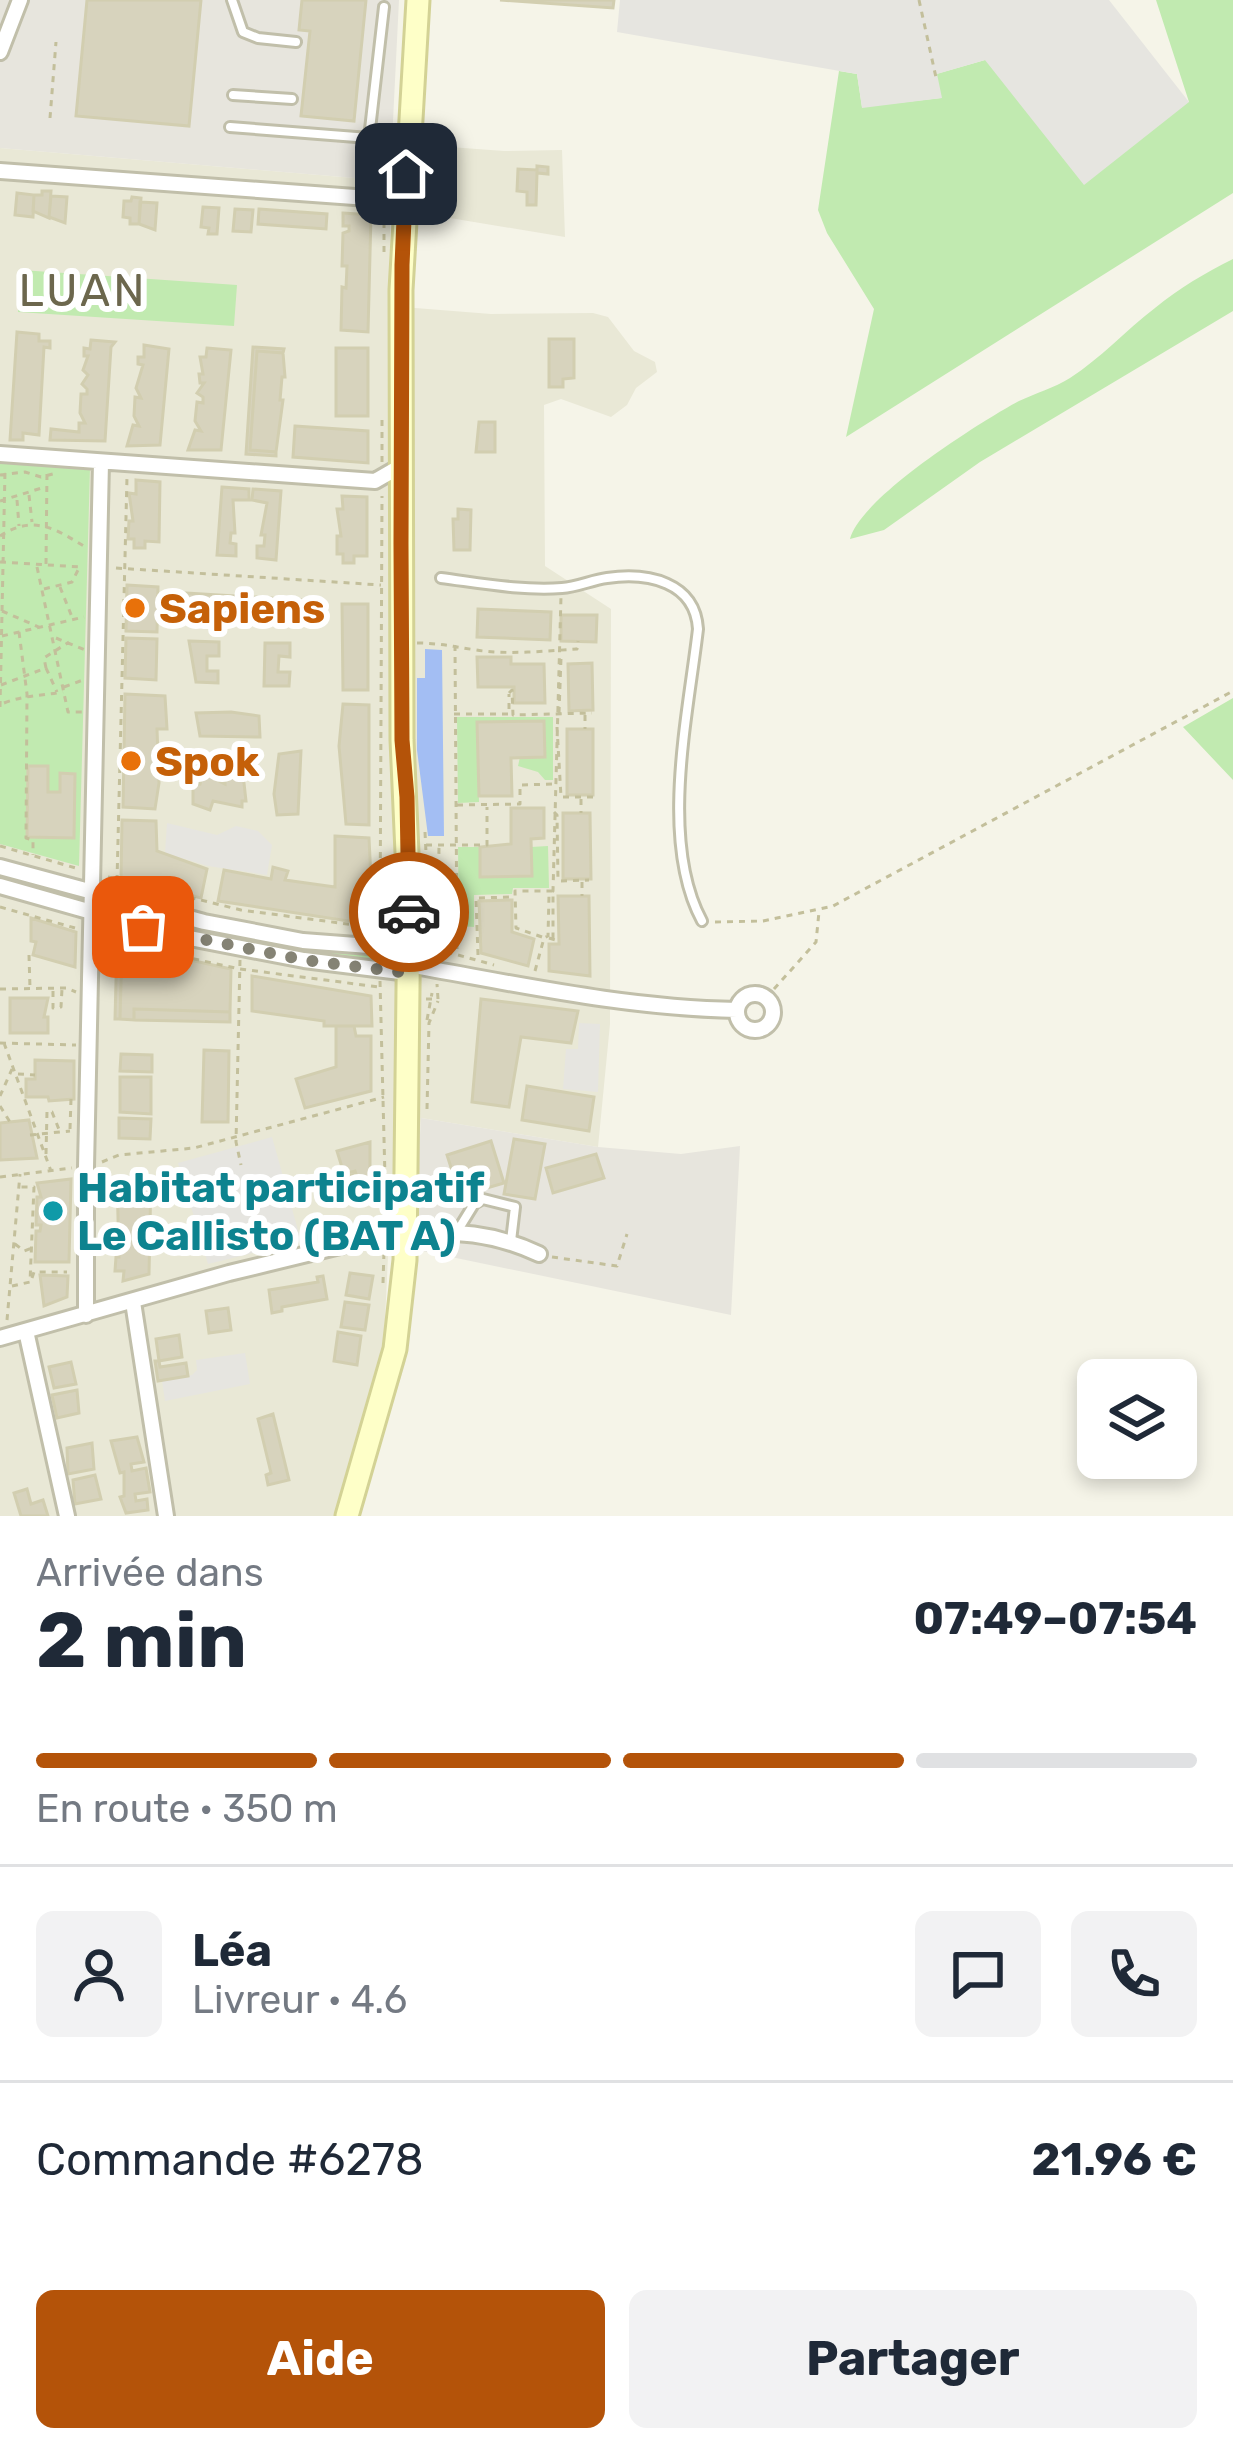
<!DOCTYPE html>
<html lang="fr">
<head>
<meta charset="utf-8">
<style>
	body { margin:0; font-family:Rubik,sans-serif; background:#f2f2f3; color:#1f2937; height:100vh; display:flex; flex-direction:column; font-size:45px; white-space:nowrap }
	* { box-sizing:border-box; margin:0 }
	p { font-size:39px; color:#747a83 }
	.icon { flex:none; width:66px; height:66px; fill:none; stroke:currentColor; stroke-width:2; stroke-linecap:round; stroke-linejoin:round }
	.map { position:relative; height:1516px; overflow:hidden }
	.sheet { display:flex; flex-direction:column; background:#fff; flex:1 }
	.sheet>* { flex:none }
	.fabs { position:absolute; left:1077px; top:1359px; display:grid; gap:24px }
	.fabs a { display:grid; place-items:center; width:120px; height:120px; border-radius:18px; background:#fff; box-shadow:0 6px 18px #0003; font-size:60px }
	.pin { position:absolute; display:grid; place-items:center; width:102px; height:102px; color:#fff; margin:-51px; border-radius:24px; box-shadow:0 6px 18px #0006 }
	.courier { position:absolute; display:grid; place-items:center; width:120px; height:120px; margin:-60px; border:9px solid #b45309; border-radius:50%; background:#fff; color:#222; box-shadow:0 3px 15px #0007 }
	.head em { font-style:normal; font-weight:700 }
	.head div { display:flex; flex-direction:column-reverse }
	.head { display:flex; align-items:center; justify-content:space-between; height:204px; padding:0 36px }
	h1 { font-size:78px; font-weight:700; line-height:90px }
	.bar { display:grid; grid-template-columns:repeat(4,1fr); gap:18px 12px; align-content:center; height:144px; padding:0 36px }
	.bar i { height:15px; border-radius:9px; background:#e0e1e3 }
	.bar .selected { background:#b45309 }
	.bar p { grid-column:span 4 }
	.line { display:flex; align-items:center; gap:30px; padding:0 36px; border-top:3px solid #e0e1e3 }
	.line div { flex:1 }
	.round { display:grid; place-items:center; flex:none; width:126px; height:126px; border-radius:18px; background:#f2f2f3 }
	.cta { display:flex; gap:24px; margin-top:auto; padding:24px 36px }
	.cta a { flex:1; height:138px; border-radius:18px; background:#b45309; color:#fff; font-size:48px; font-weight:700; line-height:138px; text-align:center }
	.cta a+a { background:#f2f2f3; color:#1f2937 }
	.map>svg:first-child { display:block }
	.residential { fill:#e9e8d6 }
	.industrial { fill:#e7e5dd }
	.green { fill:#c1eab0 }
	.parking { fill:#e6e5e0 }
	.water { fill:#a3bef3 }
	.building { fill:#d7d3bd; stroke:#d2ceb0; stroke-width:3 }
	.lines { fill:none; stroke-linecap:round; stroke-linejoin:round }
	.lane-casing { stroke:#c1bfaa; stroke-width:14 }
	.street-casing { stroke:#c1bfaa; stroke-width:20 }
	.secondary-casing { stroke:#d3d295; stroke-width:27 }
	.path { stroke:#c3bf9b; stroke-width:3; stroke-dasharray:6 6; stroke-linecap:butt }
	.lane { stroke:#fff; stroke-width:8 }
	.street { stroke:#fff; stroke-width:14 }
	.secondary { stroke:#feffc8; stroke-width:21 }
	.done { stroke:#858375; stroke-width:12; stroke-dasharray:0 21.6 }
	.route { stroke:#b45309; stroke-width:15 }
	.food-dot { fill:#e8710a; stroke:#fff; stroke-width:4.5 }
	.culture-dot { fill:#0f9aa8; stroke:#fff; stroke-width:4.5 }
	.labels { text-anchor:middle; stroke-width:12; stroke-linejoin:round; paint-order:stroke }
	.food-label { font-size:42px; font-weight:bold; fill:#c56008; stroke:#fff; text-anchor:start }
	.culture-label { font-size:42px; font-weight:bold; fill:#0d838f; stroke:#fff; text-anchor:start }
	.neighbourhood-label { font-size:45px; letter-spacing:3px; fill:#6c674d; stroke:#fff }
</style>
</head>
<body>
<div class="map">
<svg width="1233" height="1516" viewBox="0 0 1233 1516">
	<rect width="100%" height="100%" fill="#f5f4e8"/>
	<!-- residential -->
	<path class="residential" d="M423,145L504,151L562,150L565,237L420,213Z
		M0,148L390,181V306L491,314L593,313L608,317L634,351L655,362L657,372L636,388L627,405L611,417L561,399L544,405L545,566L611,609L610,1024L598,1147L421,1118L413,1249L388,1256L383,1364L406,1360L359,1516H0Z"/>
	<!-- industrial -->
	<path class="industrial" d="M0,0H399L390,181L0,148Z
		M421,1118L598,1147L681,1154L740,1146L731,1315L413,1249Z"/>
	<!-- green -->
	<path class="green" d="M1156,0H1233V193L846,437L874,309L827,233L818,210L839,71L857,74L862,107L941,98L936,74L985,60L1189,102Z
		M1233,259V311L980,462L884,530L850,539C860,498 980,422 1019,401C1036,393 1054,388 1070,378C1101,358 1125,331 1155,308C1179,288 1205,273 1233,259Z
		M21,270L237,285L234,326L18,312Z
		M0,461L90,468L79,866L0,844Z
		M1233,698V780L1183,727Z
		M457,717H553V780H545L538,772L518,766L520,757L545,756L544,721L477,723L479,802L458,803Z
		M548,846L549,888H513L512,894L474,895V927L459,926L458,847H480L481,877L531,876V847Z
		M121,906L388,954L393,959L388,964L280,952L120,917Z"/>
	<!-- parking -->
	<path class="parking" d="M620,0H1109L1189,102L1084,185L985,60L937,74L942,98L862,108L857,74L617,32Z
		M167,823L217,835L236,826L258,831L272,845L267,875L208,866L165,853Z
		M579,1023L600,1024L598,1092L563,1089L566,1049H578Z
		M272,1137L301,1241L208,1264L178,1163Z
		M245,1353L250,1384L165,1401L162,1381L192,1375L197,1370L196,1360Z"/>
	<!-- water -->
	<path class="water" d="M425,649L442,650L444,836H428L417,750V678H425Z"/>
	<!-- building -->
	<path class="building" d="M87,0H201L189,126L76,116Z
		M302,0H366L354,121L301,116L310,31L299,30Z
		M500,0H614L613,8Z
		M537,166L548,167V174L537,173L536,205H527V192L517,191L518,169L537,170Z
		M42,191H51L49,218L33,211L34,195H42Z
		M17,193L34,195L33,217L15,215Z
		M51,196L67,197L65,223L49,217Z
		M132,197L141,198L139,224H130V218L123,217L124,201H131Z
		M140,202L157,203L155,230L139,224Z
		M203,207L219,208L217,234H208L209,228L201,227Z
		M235,209L253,210L251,232L233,231Z
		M259,209L327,214L326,229L258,224Z
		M343,213L371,215L368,332L341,330L342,287L346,288L347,266H342L343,233L349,231V226H343Z
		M17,332L39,334V341H50V348L44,347L39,435L23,433V440H10Z
		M549,339H574V378L563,379V387H549Z
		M91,340L115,342L111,347L105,441L50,440L51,429L79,432V423H85L80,413L81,394H87V389L82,384L88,375L83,370L88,356H84V348L90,349Z
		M144,345L169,349L160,445L127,446L133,425L139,426L134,416L135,397L141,398L136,388L143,365L138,364V357H144Z
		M253,347L284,349L283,353L257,351L250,450L276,452V456L246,454Z
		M207,348L231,350L221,450H188L195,430L201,431L195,421L197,402L203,403V397L197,393L204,383H200L199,374H203L200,357H206Z
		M336,348H368V416H336Z
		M257,351L283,353L285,377H282L280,400H283L276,452L250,450Z
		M479,422H495V452H476Z
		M295,426L368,431V463L293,457Z
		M136,480L160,482L159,542L145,541V548H134V539H128L129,521H133L129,493L136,494Z
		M222,487L249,489V500H233L235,533H231L230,543L236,544V556L217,555Z
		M253,489L281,491L276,560L257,558V546H264L265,535H261L267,503L252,500Z
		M342,496L367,497V556H354V563H343V554H337V536H341L337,509H343Z
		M458,509L471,510L470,550H454L453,519H458Z
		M127,585L158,587L157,632L126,631Z
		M186,593L318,601L317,624L276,621L277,613L261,612V621L230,619L231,610H216L215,618L185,616Z
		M342,604H368V690H343Z
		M478,609L551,612L550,640L477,637Z
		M561,615H597L596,642L561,641Z
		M126,638L157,639L156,680L125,678Z
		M189,641L219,642V656H207V671H218V683L196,682Z
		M265,643H290V657L279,656L278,672H290L289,686H264Z
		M477,657H511V664H544L545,703H514V687H478Z
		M592,663L593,710L569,711L568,664Z
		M125,694L165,696L167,729H157L159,783L155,809L123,807Z
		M343,704L369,705V825L346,824L339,746Z
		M231,712L259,716L260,737L200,736L196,713Z
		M544,721L545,757L511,758L512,796H479L477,722Z
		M567,729H593V795H567Z
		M301,751L298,814L277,815L274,794L279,754Z
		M28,766H48V792H60V773L75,774L74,838L27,837Z
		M203,773L225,784V774H243L246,801H242V807L213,801L210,810L193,804V783L200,784Z
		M511,808H544V838L531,839L532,876L480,877V847L511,844Z
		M563,813H590L591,879H563Z
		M122,820L156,821L157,851L207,869L201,898L121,878Z
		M335,836L369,838L372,900L369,917L361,923L218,901L224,870L271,879L273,867L288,871L285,880L335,887Z
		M558,896H589L590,976L549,971V944H559Z
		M512,900V932L534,939L528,966L481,953L479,901Z
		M31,918L76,932L75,967L33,955L36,942L31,941Z
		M117,943L122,945L120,1019H115Z
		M122,945L231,969L230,1012L134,1009V1020L120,1019Z
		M252,976L371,996L372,1026H324V1021L252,1011Z
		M10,998H48L44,1017H48V1033H10Z
		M481,999L578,1011L571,1043L521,1037L509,1107L472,1102Z
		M134,1009L230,1012V1022L134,1020Z
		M336,1026H354L356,1036H371V1091L305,1108L296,1079L336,1067Z
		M204,1050L229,1051L228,1122H202Z
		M121,1054L152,1055V1072L120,1071Z
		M35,1060L74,1061V1099L49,1101L48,1097H26V1079H35Z
		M120,1077H151V1114L120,1112Z
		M527,1086L594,1097L589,1131L522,1120Z
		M119,1118L151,1119L150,1139L119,1138Z
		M29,1120L37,1158L0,1160V1123Z
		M514,1139L545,1144L535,1199L504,1194Z
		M491,1141L504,1183L460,1196L447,1155Z
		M370,1142V1197L350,1203L346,1190L338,1193L334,1180L356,1174L355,1171L344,1174L337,1151Z
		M596,1154L604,1178L553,1193L546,1168Z
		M151,1176L149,1274L123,1281L124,1271H115L116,1257H119L117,1178Z
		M71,1179L69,1262H35L36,1231H40L41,1225H36L37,1197H41L37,1183Z
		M350,1273L373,1276L369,1299L346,1295Z
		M40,1275L68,1276L67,1297L44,1306Z
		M323,1276L327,1299L282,1307V1311L272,1313L269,1290L318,1282L317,1277Z
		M345,1302L369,1305L365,1330L341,1327Z
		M228,1308L231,1330L209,1333L206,1311Z
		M338,1332L361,1336L357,1365L334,1361Z
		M179,1335L182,1357L159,1361L156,1339Z
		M155,1361H159L160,1367L186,1363L188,1376L158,1381Z
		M71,1362L76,1384L54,1388L49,1367Z
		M77,1390L79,1413L57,1418L52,1395Z
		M273,1414L289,1480L268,1485L266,1475L271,1473L258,1419Z
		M137,1437L144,1462L131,1464L132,1471L146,1468L150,1492L135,1494L136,1501L147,1499L148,1510L126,1513L120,1497L124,1496V1472L120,1473L111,1441Z
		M92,1443L94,1469L68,1474L67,1448Z
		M95,1475L101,1499L75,1504L73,1480Z
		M27,1489L31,1504L43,1500L48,1516H21L14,1493Z"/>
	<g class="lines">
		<defs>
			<path id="lane" d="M232,0L243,32L258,38L296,42
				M233,95L292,99
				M230,127L369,138L384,7
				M441,578C480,583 522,591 562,588C577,587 592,580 607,578C648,572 695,582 698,629C688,716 659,841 702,921
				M458,1230L474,1204L483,1199L515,1207L511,1241"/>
			<path id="street" d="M0,52L20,0
				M0,171L382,199L404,212
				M0,454L375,481L401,466
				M0,867L204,922L303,941L409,949
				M0,886L169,934L304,960L408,973
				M408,965C518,984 625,1008 737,1010
				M737 1012a18 18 0 1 1 36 0a18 18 0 1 1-36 0Z
				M406,1233C456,1231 492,1232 539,1254
				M133,1302L166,1516
				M86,1315V1167L101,462
				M26,1331L67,1516
				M0,1338L229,1273L406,1230"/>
			<path id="secondary" d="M347,1516L395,1349L405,1260L409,898L402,740L401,290L418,0"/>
		</defs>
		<!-- lane casing -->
		<use href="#lane" class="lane-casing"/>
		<!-- street casing -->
		<use href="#street" class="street-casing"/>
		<!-- secondary casing -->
		<use href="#secondary" class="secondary-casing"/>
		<!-- path -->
		<path class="path" d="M919,0L937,82
			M50,118L56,42
			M384,252V214
			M382,462V418
			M0,475L25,472L41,477L57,473
			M29,495L32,522
			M17,500L19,526
			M0,501L45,487
			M0,536C34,514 56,529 87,548
			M0,562L82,567
			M46,564L47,471
			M37,567L68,712H83
			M116,568L381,585
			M60,587L72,617
			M44,589L72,582L79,568
			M2,611L41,628
			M19,632L27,694L26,838L33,840V855
			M2,636L84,617
			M56,638L85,650
			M417,643C439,643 456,647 476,650C508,655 545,651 577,649L578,641
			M455,645L457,949
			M46,668L57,692
			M1,685L46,668L44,658L69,642
			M64,687L83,680
			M509,693L512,690L513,715L592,713
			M4,703C25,695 41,696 63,692
			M0,707L5,471
			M559,713L561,658
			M454,714H509V694
			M585,715V729
			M557,727L561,797
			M563,797H593
			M581,799V813
			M457,805L520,804V785L555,784
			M554,812L557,815L558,881
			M425,832L429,915L447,947L457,949
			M426,845H487V807
			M0,846L79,869
			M108,877L241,910L393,930
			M117,881L127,477
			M561,881L589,880
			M582,882V896
			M0,907L75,928
			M715,922L763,921L833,906L1233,691
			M427,923L433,941L431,955
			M434,925L438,916L439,846
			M380,930L382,496
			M116,937V942L240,969L379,987
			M542,937L516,928L515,891H553V941
			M549,938L559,941
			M426,939L451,953L494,965
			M29,955L30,988
			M478,955L476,898L512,897
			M240,960L236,1142L241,1165
			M535,971L544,938L548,936L549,896L553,891L561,596
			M380,981L386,1217
			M0,989L66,988L76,992
			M53,991V1008L61,1007L62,989
			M766,998L816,942L819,912
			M426,999H438L437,984
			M427,1020L432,993
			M0,1043L76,1045
			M4,1043L51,1171
			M18,1074L35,1075
			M0,1096L12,1069
			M0,1106L10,1122
			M427,1109L429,1023L438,1001
			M70,1129L71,1099
			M30,1135L70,1131
			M46,1154L47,1111L52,1112L60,1132
			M102,1162L119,1155L194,1148L384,1097
			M0,1177L72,1168
			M15,1244L24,1251L32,1248
			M552,1257L617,1266L627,1234
			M32,1278L34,1272H67
			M383,1283L384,1251
			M12,1286L30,1282L34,1187H20
			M7,1320L20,1174"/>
		<!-- lane -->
		<use href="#lane" class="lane"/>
		<!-- street -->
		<use href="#street" class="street"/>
		<!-- secondary -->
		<use href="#secondary" class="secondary"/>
	</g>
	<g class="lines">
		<!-- done -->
		<path class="done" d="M143,927L304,960L408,973L409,912"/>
		<!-- route -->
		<path class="route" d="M406,174L402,265L401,544L402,740L407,797L409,912"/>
	</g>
	<!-- markers -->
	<g class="food-dot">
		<circle cx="135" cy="608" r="12"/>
		<circle cx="131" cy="761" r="12"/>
	</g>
	<circle class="culture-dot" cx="53" cy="1211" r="12"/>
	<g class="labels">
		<!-- food labels -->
		<g class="food-label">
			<text x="159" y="623">Sapiens</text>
			<text x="155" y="776">Spok</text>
		</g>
		<!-- culture labels -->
		<g class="culture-label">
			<text x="77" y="1202">Habitat participatif<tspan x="77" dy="48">Le Callisto (BAT A)</tspan></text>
		</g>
		<!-- neighbourhood labels -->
		<g class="neighbourhood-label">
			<text x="83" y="306">LUAN</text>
		</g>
	</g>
</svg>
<div class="fabs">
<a><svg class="icon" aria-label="layers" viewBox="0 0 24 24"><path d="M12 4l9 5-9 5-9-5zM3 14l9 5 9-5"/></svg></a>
</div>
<div class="pin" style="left:143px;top:927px;background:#ea580c"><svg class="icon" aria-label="bag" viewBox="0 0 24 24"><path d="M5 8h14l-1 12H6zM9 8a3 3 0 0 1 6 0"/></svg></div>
<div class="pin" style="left:406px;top:174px;background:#1f2937"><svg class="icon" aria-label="home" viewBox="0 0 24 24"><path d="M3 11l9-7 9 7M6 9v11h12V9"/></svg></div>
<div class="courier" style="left:409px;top:912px"><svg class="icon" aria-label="car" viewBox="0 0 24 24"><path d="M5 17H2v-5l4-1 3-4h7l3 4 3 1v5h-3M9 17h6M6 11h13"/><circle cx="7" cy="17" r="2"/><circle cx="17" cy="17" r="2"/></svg></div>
</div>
<section class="sheet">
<div class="head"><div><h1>2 min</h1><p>Arrivée dans</p></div><em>07:49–07:54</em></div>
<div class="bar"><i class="selected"></i><i class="selected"></i><i class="selected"></i><i></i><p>En route · 350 m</p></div>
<div class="line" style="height:216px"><a class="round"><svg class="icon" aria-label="person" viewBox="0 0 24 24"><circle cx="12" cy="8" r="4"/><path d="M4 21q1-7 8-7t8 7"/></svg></a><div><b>Léa</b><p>Livreur · 4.6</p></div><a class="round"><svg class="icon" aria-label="chat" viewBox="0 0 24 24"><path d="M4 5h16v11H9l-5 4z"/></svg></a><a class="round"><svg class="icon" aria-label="phone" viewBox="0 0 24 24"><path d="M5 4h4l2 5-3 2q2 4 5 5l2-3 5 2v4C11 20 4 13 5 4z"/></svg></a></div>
<div class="line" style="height:156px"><div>Commande #6278</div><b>21.96 €</b></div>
<div class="cta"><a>Aide</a><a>Partager</a></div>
</section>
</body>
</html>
